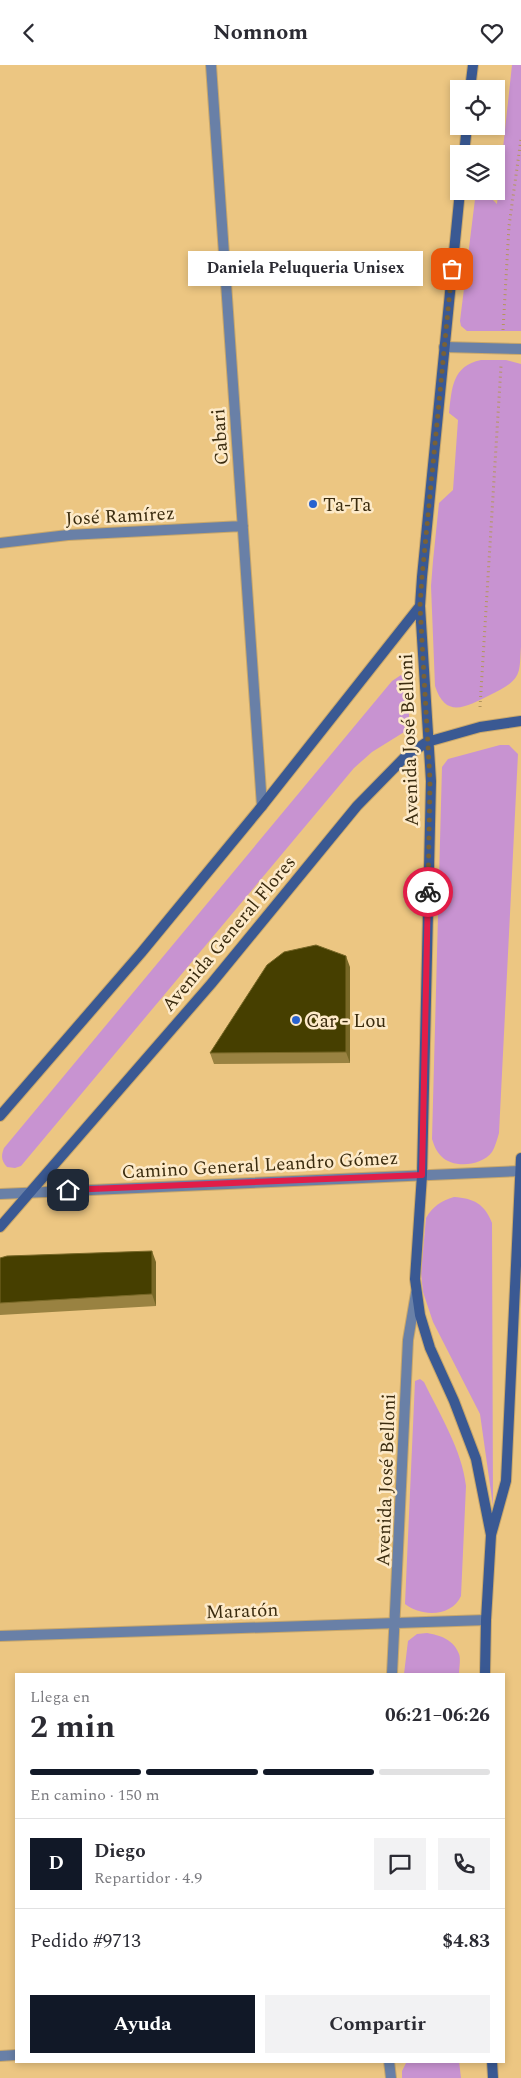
<!DOCTYPE html>
<html lang="es">
<head>
<meta charset="utf-8">
<style>
	body { margin:0; font-family:Spectral,serif; background:#f2f2f3; color:#2b2b33; height:100vh; display:flex; flex-direction:column; font-size:19px; white-space:nowrap }
	* { box-sizing:border-box; margin:0 }
	p { font-size:16px; color:#7c7c81 }
	.icon { flex:none; width:28px; height:28px; fill:none; stroke:currentColor; stroke-width:2; stroke-linecap:round; stroke-linejoin:round }
	.map { position:relative; flex:1; overflow:hidden }
	.drawer { position:absolute; left:15px; top:1608px; width:490px; height:390px; display:flex; flex-direction:column; background:#fff; border-radius:0px; box-shadow:0 2px 8px #0003 }
	.drawer>* { flex:none }
	.buttons { position:absolute; left:450px; top:15px; display:grid; gap:10px }
	.buttons a { display:grid; place-items:center; width:55px; height:55px; border-radius:0px; background:#fff; box-shadow:0 2px 8px #0003; font-size:25px }
	.pin { position:absolute; display:grid; place-items:center; width:42px; height:42px; color:#fff; margin:-21px; border-radius:10px; box-shadow:0 2px 8px #0006 }
	.courier { position:absolute; display:grid; place-items:center; width:50px; height:50px; margin:-25px; border:4px solid #e11d48; border-radius:50%; background:#fff; color:#222; box-shadow:0 1px 6px #0007 }
	.bubble { position:absolute; height:35px; border-radius:0px; background:#fff; box-shadow:0 2px 8px #0003; font-size:16px; font-weight:700; line-height:35px; text-align:center }
	.head em { font-style:normal; font-weight:700 }
	.head div { display:flex; flex-direction:column-reverse }
	.head { display:flex; align-items:center; justify-content:space-between; height:85px; padding:0 15px }
	h1 { font-size:32px; font-weight:700; line-height:38px }
	.bar { display:grid; grid-template-columns:repeat(4,1fr); gap:8px 5px; align-content:center; height:60px; padding:0 15px }
	.bar i { height:6px; border-radius:4px; background:#e1e1e2 }
	.bar .active { background:#111827 }
	.bar p { grid-column:span 4 }
	.line { display:flex; align-items:center; gap:12px; padding:0 15px; border-top:1px solid #e1e1e2 }
	.line div { flex:1 }
	.round { display:grid; place-items:center; flex:none; width:52px; height:52px; border-radius:0px; background:#f2f2f3 }
	.primary-button { display:flex; gap:10px; margin-top:auto; padding:10px 15px }
	.primary-button a { flex:1; height:58px; border-radius:0px; background:#111827; color:#fff; font-size:20px; font-weight:700; line-height:58px; text-align:center }
	.primary-button a+a { background:#f2f2f3; color:#2b2b33 }
	header { display:flex; justify-content:space-between; align-items:center; height:65px; padding:0 15px; background:#fff; font-size:22px; font-weight:700 }
	.map>svg:first-child { display:block }
	.green { fill:#c893d1 }
	.lines { fill:none; stroke-linecap:round; stroke-linejoin:round }
	.minor-casing { stroke:#c8a76b; stroke-width:12 }
	.secondary-casing { stroke:#c8a76b; stroke-width:12 }
	.path { stroke:#b4955d; stroke-width:3; stroke-dasharray:1 4; stroke-linecap:butt }
	.minor { stroke:#6980a7; stroke-width:10 }
	.secondary { stroke:#3a5993; stroke-width:10 }
	.wall { fill:#998241 }
	.shaded-wall { fill:#786827 }
	.building { fill:#463f00; stroke:#786827 }
	.done { stroke:#786137; stroke-width:5; stroke-dasharray:0 9 }
	.route { stroke:#e11d48; stroke-width:6 }
	.poi-dot { fill:#2862cf; stroke:#fdeac9; stroke-width:2 }
	.labels { text-anchor:middle; stroke-width:5; stroke-linejoin:round; paint-order:stroke }
	.street-label { font-size:19px; fill:#3a2b0e; stroke:#fdeac9 }
	.poi-label { font-size:19px; fill:#3a2b0e; stroke:#fdeac9; text-anchor:start }
</style>
</head>
<body>
<header><svg class="icon" aria-label="back" viewBox="0 0 24 24"><path d="M15 5l-7 7 7 7"/></svg>Nomnom<svg class="icon" aria-label="heart" viewBox="0 0 24 24"><path d="M12 20l-8-8c-3-5 5-10 8-4 3-6 11-1 8 4z"/></svg></header>
<div class="map">
<svg width="521" height="2013" viewBox="0 0 521 2013">
	<rect width="100%" height="100%" fill="#ecc682"/>
	<!-- green -->
	<path class="green" d="M512,0H521V266H467L461,261L460,256L476,126H484L497,139Z
		M481,295H506L521,299V582C520,591 521,605 516,612C510,621 499,625 490,630C467,641 446,655 435,621L431,521L433,496L439,438L453,425L458,355L449,348C452,323 452,301 481,295Z
		M401,610L409,615V664L372,687L354,703L21,1101L15,1103L7,1102C1,1095 1,1091 4,1083L392,616Z
		M500,680H509L518,689L499,1068C497,1075 495,1082 492,1087C482,1101 453,1104 441,1091C436,1086 434,1080 432,1074L442,702L448,694Z
		M454,1132C473,1133 485,1139 492,1158L493,1441L480,1349L433,1257L423,1227L421,1208L426,1153C433,1141 441,1136 454,1132Z
		M420,1314L424,1317C440,1350 462,1385 466,1421L461,1531C452,1552 421,1552 405,1539L415,1316Z
		M427,1568C440,1570 454,1575 459,1589C461,1594 459,1603 459,1609H404L408,1576L417,1569Z
		M407,1996H459L461,2013H402V2006Z"/>
	<g class="lines">
		<defs>
			<path id="minor" d="M211,0L262,741
				M444,282L521,284
				M0,478L68,470L243,461
				M0,1129L521,1106
				M0,1571L486,1555
				M392,1609L408,1275L416,1228
				M0,1991L16,1990
				M389,1996L391,2013"/>
			<path id="secondary" d="M470,24L473,0
				M464,89L467,61
				M460,126L422,512L420,541L431,716L422,1110L415,1214L420,1250L430,1283L454,1336L476,1394L491,1470
				M0,1051L141,888L262,741L420,541
				M0,1162L211,919L357,741L405,692L427,677L480,662L521,656
				M485,1609L486,1555L491,1470L506,1416L521,1093
				M492,1996L493,2013"/>
		</defs>
		<!-- minor casing -->
		<use href="#minor" class="minor-casing"/>
		<!-- secondary casing -->
		<use href="#secondary" class="secondary-casing"/>
		<!-- path -->
		<path class="path" d="M503,265L509,161L521,74
			M480,642L501,301"/>
		<!-- minor -->
		<use href="#minor" class="minor"/>
		<!-- secondary -->
		<use href="#secondary" class="secondary"/>
	</g>
	<!-- wall -->
	<path class="wall" d="M350,902V998L214,999L210,988Z
		M0,1193L156,1197V1241L0,1250Z"/>
	<!-- shaded-wall -->
	<path class="shaded-wall" d="M346,891L350,902V998L346,987Z
		M152,1186L156,1197V1241L152,1229Z"/>
	<!-- building -->
	<path class="building" d="M316,880L346,891V987L210,988L267,900L284,887Z
		M152,1186V1229L0,1238V1193L7,1191Z"/>
	<g class="lines">
		<!-- done -->
		<path class="done" d="M428,827L430,716L420,541L422,512L452,204"/>
		<!-- route -->
		<path class="route" d="M68,1125L422,1110L428,827"/>
	</g>
	<!-- markers -->
	<g class="poi-dot">
		<circle cx="313" cy="439" r="5"/>
		<circle cx="296" cy="955" r="5"/>
	</g>
	<g class="labels">
		<!-- street labels -->
		<g class="street-label">
			<text transform="translate(219 372) rotate(-94)" y="7">Cabari</text>
			<text transform="translate(120 450) rotate(-3)" y="7">José Ramírez</text>
			<text transform="translate(408 675) rotate(-92)" y="7">Avenida José Belloni</text>
			<text transform="translate(228 868) rotate(-50)" y="7">Avenida General Flores</text>
			<text transform="translate(260 1099) rotate(-3)" y="7">Camino General Leandro Gómez</text>
			<text transform="translate(385 1415) rotate(-88)" y="7">Avenida José Belloni</text>
			<text transform="translate(242 1545) rotate(-2)" y="7">Maratón</text>
		</g>
		<!-- poi labels -->
		<g class="poi-label">
			<text x="323" y="446">Ta-Ta</text>
			<text x="306" y="962">Car - Lou</text>
		</g>
	</g>
</svg>
<div class="buttons">
<a><svg class="icon" aria-label="locate" viewBox="0 0 24 24"><circle cx="12" cy="12" r="6"/><path d="M12 2v4M12 18v4M2 12h4M18 12h4"/></svg></a>
<a><svg class="icon" aria-label="layers" viewBox="0 0 24 24"><path d="M12 4l9 5-9 5-9-5zM3 14l9 5 9-5"/></svg></a>
</div>
<div class="pin" style="left:452px;top:204px;background:#ea580c"><svg class="icon" aria-label="bag" viewBox="0 0 24 24"><path d="M5 8h14l-1 12H6zM9 8a3 3 0 0 1 6 0"/></svg></div>
<div class="pin" style="left:68px;top:1125px;background:#1f2937"><svg class="icon" aria-label="home" viewBox="0 0 24 24"><path d="M3 11l9-7 9 7M6 9v11h12V9"/></svg></div>
<div class="courier" style="left:428px;top:827px"><svg class="icon" aria-label="bike" viewBox="0 0 24 24"><circle cx="6" cy="16" r="4"/><circle cx="18" cy="16" r="4"/><path d="M6 16l4-8h5l3 8M10 8l3 8H6M13 5h3"/></svg></div>
<div class="bubble" style="left:188px;top:186px;width:235px">Daniela Peluqueria Unisex</div>
<section class="drawer">
<div class="head"><div><h1>2 min</h1><p>Llega en</p></div><em>06:21–06:26</em></div>
<div class="bar"><i class="active"></i><i class="active"></i><i class="active"></i><i></i><p>En camino · 150 m</p></div>
<div class="line" style="height:90px"><b class="round" style="background:#111827;color:#fff">D</b><div><b>Diego</b><p>Repartidor · 4.9</p></div><a class="round"><svg class="icon" aria-label="chat" viewBox="0 0 24 24"><path d="M4 5h16v11H9l-5 4z"/></svg></a><a class="round"><svg class="icon" aria-label="phone" viewBox="0 0 24 24"><path d="M5 4h4l2 5-3 2q2 4 5 5l2-3 5 2v4C11 20 4 13 5 4z"/></svg></a></div>
<div class="line" style="height:65px"><div>Pedido #9713</div><b>$4.83</b></div>
<div class="primary-button"><a>Ayuda</a><a>Compartir</a></div>
</section>
</div>
</body>
</html>
